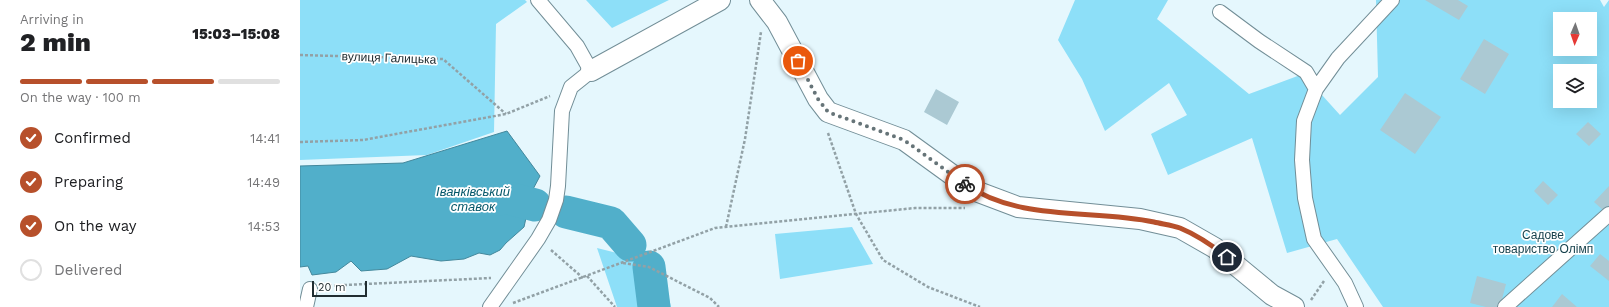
<!DOCTYPE html>
<html lang="en">
<head>
<meta charset="utf-8">
<style>
	body { margin:0; font-family:"Work Sans",sans-serif; background:#f2f2f2; color:#202124; height:100vh; display:flex; flex-direction:column; font-size:15px; white-space:nowrap }
	* { box-sizing:border-box; margin:0 }
	p { font-size:13px; color:#757577 }
	.icon { flex:none; width:22px; height:22px; fill:none; stroke:currentColor; stroke-width:2; stroke-linecap:round; stroke-linejoin:round }
	.map { position:relative; flex:1; overflow:hidden }
	.drawer { display:flex; flex-direction:column; background:#fff; width:300px }
	.drawer>* { flex:none }
	.needle { width:26px; rotate:182deg }
	.buttons { position:absolute; left:1253px; top:12px; display:grid; gap:8px }
	.buttons a { display:grid; place-items:center; width:44px; height:44px; border-radius:0px; background:#fff; box-shadow:0 4px 16px #0002; font-size:20px }
	.scale { position:absolute; left:12px; bottom:10px; width:55px; box-sizing:border-box; padding-left:4px; border:2px solid #212d31; border-top:0; font-size:11px; line-height:14px; white-space:nowrap; color:#212d31; -webkit-text-stroke:3px #fff; paint-order:stroke }
	.pin { position:absolute; display:grid; place-items:center; width:34px; height:34px; color:#fff; margin:-17px; border:2px solid #fff; border-radius:50%; box-shadow:0 1px 4px #0007 }
	.courier { position:absolute; display:grid; place-items:center; width:40px; height:40px; margin:-20px; border:3px solid #b7502b; border-radius:50%; background:#fff; color:#222; box-shadow:0 1px 5px #0007 }
	.headline em { font-style:normal; font-weight:800 }
	.headline div { display:flex; flex-direction:column-reverse }
	.headline { display:flex; align-items:center; justify-content:space-between; height:68px; padding:0 20px }
	h1 { font-size:26px; font-weight:800; line-height:30px }
	.bar { display:grid; grid-template-columns:repeat(4,1fr); gap:6px 4px; align-content:center; height:48px; padding:0 20px }
	.bar i { height:5px; border-radius:3px; background:#e0e0e0 }
	.bar .current { background:#b7502b }
	.bar p { grid-column:span 4 }
	ol { padding:0 20px; list-style:none }
	li { display:flex; align-items:center; gap:12px; height:44px }
	li p { margin-inline-start:auto }
	li .icon { padding:4px; border-radius:50%; background:#b7502b; color:#fff; stroke-width:4 }
	li:last-child { color:#757577 }
	li i { width:22px; height:22px; border:2px solid #e0e0e0; border-radius:50% }
	main { display:flex; flex:1; min-height:0 }
	.map>svg:first-child { display:block }
	.green { fill:#8ddff8; fill-rule:evenodd }
	.water { fill:#51afca; stroke:#43889c }
	.lines { fill:none; stroke-linecap:round; stroke-linejoin:round }
	.river { stroke:#51afca; stroke-width:33 }
	.building { fill:#abc9d3 }
	.street-casing { stroke:#728e97; stroke-width:16 }
	.secondary-casing { stroke:#728e97; stroke-width:22 }
	.path { stroke:#92a1a6; stroke-width:2.5; stroke-dasharray:3 2; stroke-linecap:butt }
	.street { stroke:#fff; stroke-width:14 }
	.secondary { stroke:#fff; stroke-width:20 }
	.done { stroke:#667478; stroke-width:4; stroke-dasharray:0 7.2 }
	.route { stroke:#b7502b; stroke-width:5 }
	.labels { text-anchor:middle; stroke-width:3.5; stroke-linejoin:round; paint-order:stroke }
	.street-label { font-size:12px; fill:#212d31; stroke:#fff }
	.park-label { font-size:12px; fill:#143f4a; stroke:#fff }
	.water-label { font-size:13px; font-style:italic; fill:#06586b; stroke:#fff }
</style>
</head>
<body>
<main>
<section class="drawer">
<div class="headline"><div><h1>2 min</h1><p>Arriving in</p></div><em>15:03–15:08</em></div>
<div class="bar"><i class="current"></i><i class="current"></i><i class="current"></i><i></i><p>On the way · 100 m</p></div>
<ol>
<li><svg class="icon" aria-label="check" viewBox="0 0 24 24"><path d="M5 12l5 5 9-10"/></svg>Confirmed<p>14:41</p></li>
<li><svg class="icon" aria-label="check" viewBox="0 0 24 24"><path d="M5 12l5 5 9-10"/></svg>Preparing<p>14:49</p></li>
<li><svg class="icon" aria-label="check" viewBox="0 0 24 24"><path d="M5 12l5 5 9-10"/></svg>On the way<p>14:53</p></li>
<li><i></i>Delivered</li>
</ol>
</section>
<div class="map">
<svg width="1309" height="307" viewBox="0 0 1309 307">
	<rect width="100%" height="100%" fill="#e5f7fd"/>
	<!-- green -->
	<path class="green" d="M0,0H225L227,2L196,24L194,132L127,155L0,160Z
		M286,0H369L312,28Z
		M775,0H868L857,19L949,94L1003,74L1040,115L1078,77L1076,0H1300L1304,7L1309,0V307H1083L1037,239L987,253L952,138L868,175L851,134L887,115L869,83L805,131L782,79L758,40ZM1260,19H1290V49H1260ZM1260,71H1290V101H1260Z
		M552,227L573,264L480,279L475,234Z
		M297,248L361,264L371,307H317Z"/>
	<!-- water -->
	<path class="water" d="M207,131L240,176L232,191L224,227L206,243L200,250L190,255L179,253L164,259L141,261L111,256L87,269L61,271L51,261L36,272L12,275L8,266L0,267V166L103,163Z"/>
	<g class="lines">
		<!-- river -->
		<path class="river" d="M185,200L208,198L235,205
			M266,212L311,223L330,245
			M349,267L354,307"/>
	</g>
	<!-- building -->
	<path class="building" d="M1125,0H1158L1168,6L1159,20Z
		M1184,39L1209,54L1185,94L1160,79Z
		M636,89L659,102L647,125L624,112Z
		M1105,93L1141,117L1115,154L1080,130Z
		M1288,122L1301,134L1289,146L1276,134Z
		M1243,181L1258,195L1248,205L1234,191Z
		M1309,186V206L1304,211L1294,202Z
		M1300,254L1309,261V281L1290,266Z
		M1177,276L1206,284L1200,307H1186L1170,303Z
		M1262,294L1277,307H1252Z"/>
	<g class="lines">
		<defs>
			<path id="street" d="M920,12L959,41L1006,72L1016,89
				M6,307L10,289
				M190,307L238,239L249,220L256,200L258,186L262,111L271,87L291,71L277,46L238,0
				M1056,307L1045,283L1014,239L1005,198L1002,160L1004,121L1016,89L1038,58L1092,0
				M1205,307L1309,214"/>
			<path id="secondary" d="M460,0L477,22L518,99L528,112L604,140L673,190L718,207L840,219L880,228L915,248L972,295L994,307
				M291,71L420,0"/>
		</defs>
		<!-- street casing -->
		<use href="#street" class="street-casing"/>
		<!-- secondary casing -->
		<use href="#secondary" class="secondary-casing"/>
		<!-- path -->
		<path class="path" d="M0,55L143,59L206,114
			M528,133L556,214L583,260L628,287L680,307
			M0,142L63,140L206,114L250,96
			M426,227L445,139L461,32
			M251,250L283,278
			M323,263L349,267L410,298L419,307
			M287,276L315,307
			M24,286L191,278
			M1011,300L1024,281
			M213,303L415,228L615,208H665"/>
		<!-- street -->
		<use href="#street" class="street"/>
		<!-- secondary -->
		<use href="#secondary" class="secondary"/>
	</g>
	<g class="lines">
		<!-- done -->
		<path class="done" d="M498,61L518,99L528,112L604,140L665,184"/>
		<!-- route -->
		<path class="route" d="M665,184C719,222 792,209 854,222C862,224 872,225 880,228C897,235 913,246 927,257"/>
	</g>
	<g class="labels">
		<!-- street labels -->
		<g class="street-label">
			<text transform="translate(89 58) rotate(2)" y="4">вулиця Галицька</text>
		</g>
		<!-- park labels -->
		<g class="park-label">
			<text x="1243" y="239">Садове<tspan x="1243" dy="14">товариство Олімп</tspan></text>
		</g>
		<!-- water labels -->
		<g class="water-label">
			<text x="173" y="196">Іванківський<tspan x="173" dy="15">ставок</tspan></text>
		</g>
	</g>
</svg>
<div class="buttons">
<a><svg class="needle" viewBox="-14 -14 28 28"><path d="M0-13l5 13h-10z" fill="#e53935"/><path d="M0 13l5-13h-10z" fill="#757577"/></svg></a>
<a><svg class="icon" aria-label="layers" viewBox="0 0 24 24"><path d="M12 4l9 5-9 5-9-5zM3 14l9 5 9-5"/></svg></a>
</div>
<div class="scale">20 m</div>
<div class="pin" style="left:498px;top:61px;background:#ea580c"><svg class="icon" aria-label="bag" viewBox="0 0 24 24"><path d="M5 8h14l-1 12H6zM9 8a3 3 0 0 1 6 0"/></svg></div>
<div class="pin" style="left:927px;top:257px;background:#1f2937"><svg class="icon" aria-label="home" viewBox="0 0 24 24"><path d="M3 11l9-7 9 7M6 9v11h12V9"/></svg></div>
<div class="courier" style="left:665px;top:184px"><svg class="icon" aria-label="bike" viewBox="0 0 24 24"><circle cx="6" cy="16" r="4"/><circle cx="18" cy="16" r="4"/><path d="M6 16l4-8h5l3 8M10 8l3 8H6M13 5h3"/></svg></div>
</div>
</main>
</body>
</html>
